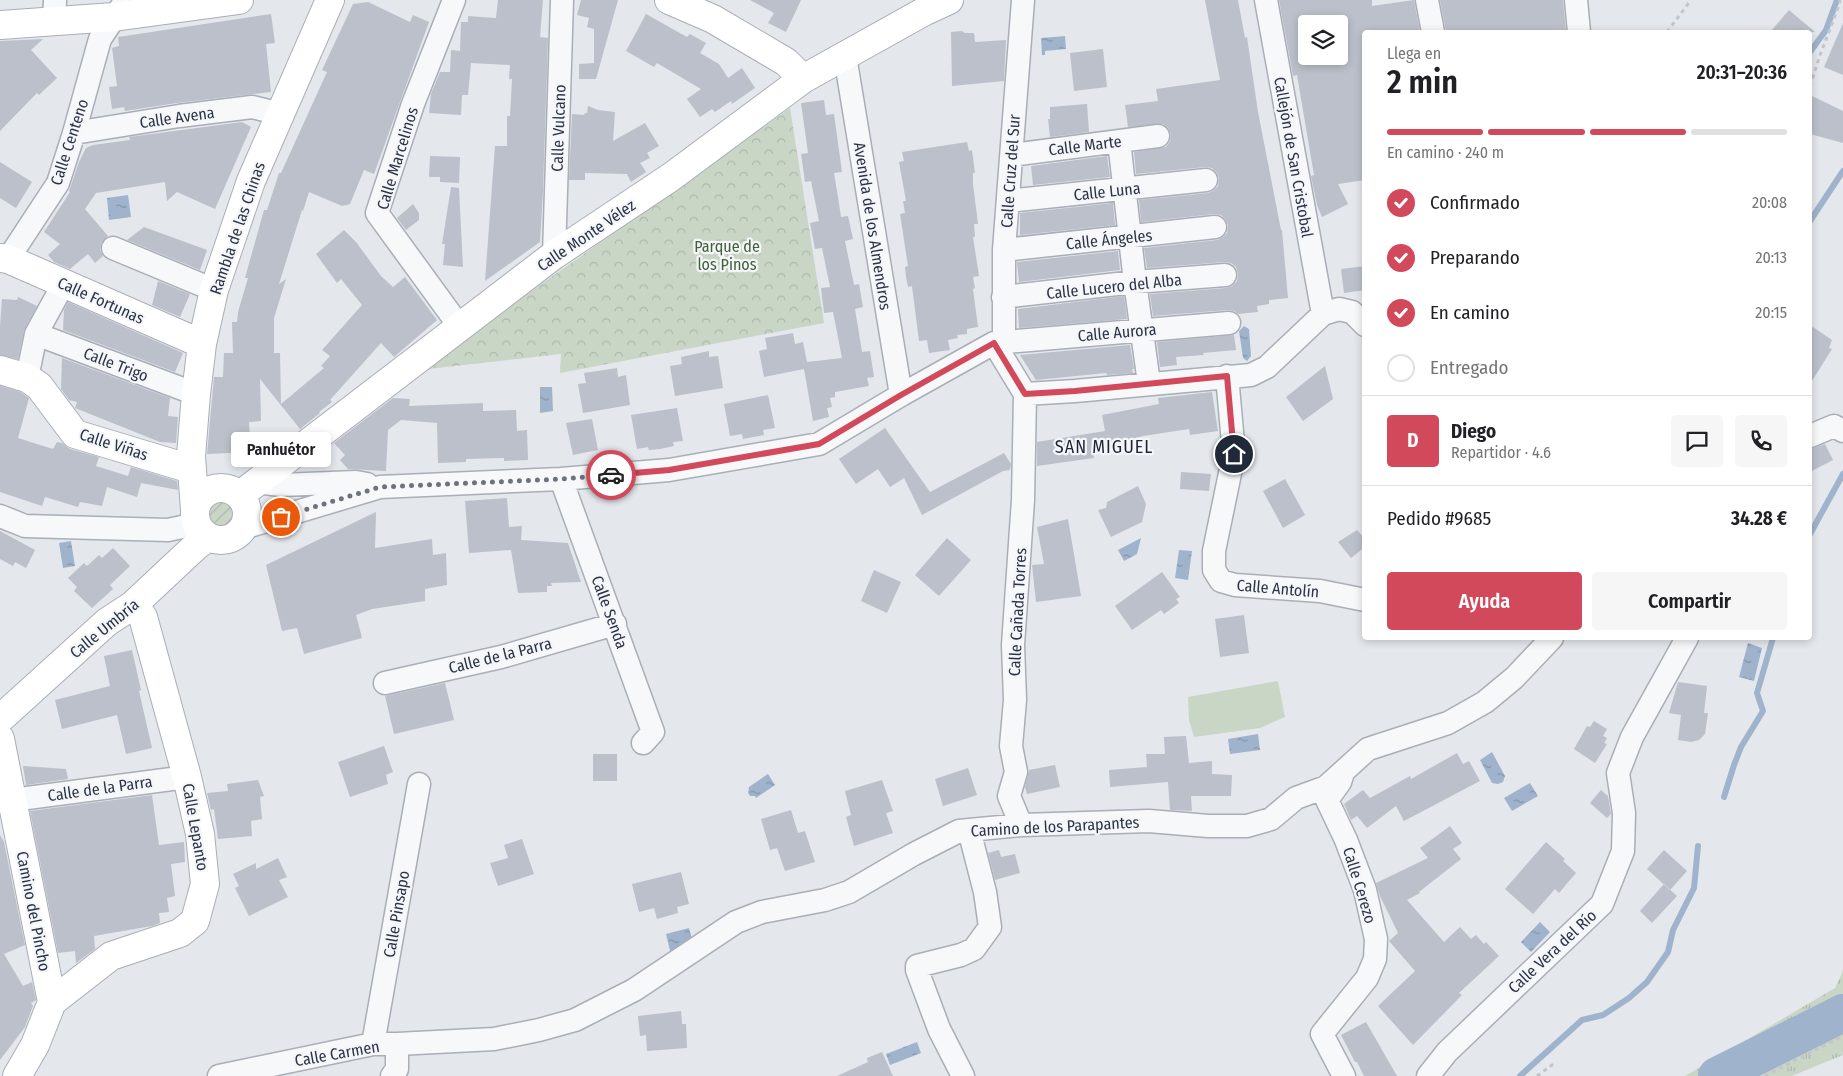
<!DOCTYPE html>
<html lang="es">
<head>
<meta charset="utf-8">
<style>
	body { margin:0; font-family:"Fira Sans Condensed",sans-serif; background:#f6f6f6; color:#202124; height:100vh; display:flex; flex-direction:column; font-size:19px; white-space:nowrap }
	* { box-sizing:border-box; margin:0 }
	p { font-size:16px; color:#757577 }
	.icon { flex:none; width:28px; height:28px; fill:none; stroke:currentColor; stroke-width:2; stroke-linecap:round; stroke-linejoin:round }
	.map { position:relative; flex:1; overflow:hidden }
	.side { position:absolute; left:1362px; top:30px; width:450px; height:610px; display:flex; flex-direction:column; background:#fff; border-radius:5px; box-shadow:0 2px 8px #0003 }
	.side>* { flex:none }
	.fabs { position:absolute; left:1298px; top:15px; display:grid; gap:10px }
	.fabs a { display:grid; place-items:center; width:50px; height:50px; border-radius:5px; background:#fff; box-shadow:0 2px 8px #0003; font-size:25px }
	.pin { position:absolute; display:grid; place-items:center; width:42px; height:42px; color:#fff; margin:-21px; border:2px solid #fff; border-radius:50%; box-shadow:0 1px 5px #0007 }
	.courier { position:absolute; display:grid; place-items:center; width:50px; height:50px; margin:-25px; border:4px solid #d1495b; border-radius:50%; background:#fff; color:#222; box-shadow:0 1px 6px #0007 }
	.bubble { position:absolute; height:35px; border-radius:5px; background:#fff; box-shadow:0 2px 8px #0003; font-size:16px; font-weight:600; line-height:35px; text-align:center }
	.summary em { font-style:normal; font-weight:600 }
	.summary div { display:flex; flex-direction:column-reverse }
	.summary { display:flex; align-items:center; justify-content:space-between; height:85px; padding:0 25px }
	h1 { font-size:32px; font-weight:600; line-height:38px }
	.bar { display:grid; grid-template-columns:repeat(4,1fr); gap:8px 5px; align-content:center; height:60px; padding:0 25px }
	.bar i { height:6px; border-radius:4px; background:#e0e0e0 }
	.bar .active { background:#d1495b }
	.bar p { grid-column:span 4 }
	.line { display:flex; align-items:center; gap:12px; padding:0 25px; border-top:1px solid #e0e0e0 }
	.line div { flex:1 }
	.round { display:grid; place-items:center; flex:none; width:52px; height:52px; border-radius:5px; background:#f6f6f6 }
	ol { padding:0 25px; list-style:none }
	li { display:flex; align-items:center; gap:15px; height:55px }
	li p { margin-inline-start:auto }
	li .icon { padding:5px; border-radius:50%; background:#d1495b; color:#fff; stroke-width:4 }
	li:last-child { color:#757577 }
	li i { width:28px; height:28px; border:2px solid #e0e0e0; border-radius:50% }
	.button { display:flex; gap:10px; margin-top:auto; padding:10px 25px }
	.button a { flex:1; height:58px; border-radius:5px; background:#d1495b; color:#fff; font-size:20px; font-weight:600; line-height:58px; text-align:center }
	.button a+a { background:#f6f6f6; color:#202124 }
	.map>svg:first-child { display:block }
	.grass { fill:url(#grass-tufts) }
	.park { fill:url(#park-crowns) }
	.garden { fill:url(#garden-furrows) }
	.pitch { fill:#c9d6c5 }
	.water { fill:url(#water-ripples) }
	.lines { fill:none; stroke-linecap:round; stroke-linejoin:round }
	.stream { stroke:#9fb4cc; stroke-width:6 }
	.river { stroke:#9fb4cc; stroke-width:38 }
	.building { fill:#bbc0ca; fill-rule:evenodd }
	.street-casing { stroke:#a9aeb7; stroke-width:25 }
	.secondary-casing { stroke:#a9aeb7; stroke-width:30 }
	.path { stroke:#c2c5cb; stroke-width:3; stroke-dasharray:4 4; stroke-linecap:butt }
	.street { stroke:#f7f8fa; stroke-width:22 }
	.secondary { stroke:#fff; stroke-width:28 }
	.done { stroke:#6c737f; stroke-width:5; stroke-dasharray:0 9 }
	.route { stroke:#d1495b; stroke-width:6 }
	.labels { text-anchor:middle; stroke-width:4.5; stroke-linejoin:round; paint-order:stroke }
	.street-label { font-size:16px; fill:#2b3445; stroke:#f4f6f9 }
	.park-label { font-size:16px; fill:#3f6138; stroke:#f4f6f9 }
	.neighbourhood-label { font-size:18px; letter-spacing:1px; fill:#1d2536; stroke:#f4f6f9 }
</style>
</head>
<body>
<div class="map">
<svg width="1843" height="1076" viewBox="0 0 1843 1076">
	<defs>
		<pattern id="grass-tufts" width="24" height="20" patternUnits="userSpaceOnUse" patternTransform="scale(1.25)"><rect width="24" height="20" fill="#c9d6c5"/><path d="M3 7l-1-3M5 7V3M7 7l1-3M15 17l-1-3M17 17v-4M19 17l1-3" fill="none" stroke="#adb8ab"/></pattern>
		<pattern id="park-crowns" width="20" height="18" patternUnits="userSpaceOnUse" patternTransform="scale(1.25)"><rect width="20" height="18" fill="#c9d6c5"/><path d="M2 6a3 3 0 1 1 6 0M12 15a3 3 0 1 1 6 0" fill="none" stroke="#adb8ab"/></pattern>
		<pattern id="garden-furrows" width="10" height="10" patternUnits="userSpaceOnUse" patternTransform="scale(1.25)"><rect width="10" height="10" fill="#c9d6c5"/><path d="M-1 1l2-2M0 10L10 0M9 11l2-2" fill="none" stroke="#adb8ab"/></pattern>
		<pattern id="water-ripples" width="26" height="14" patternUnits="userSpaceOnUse" patternTransform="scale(1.25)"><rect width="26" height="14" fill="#9fb4cc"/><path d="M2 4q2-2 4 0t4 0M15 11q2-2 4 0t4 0" fill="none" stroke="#8293a7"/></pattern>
	</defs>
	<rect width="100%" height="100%" fill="#e4e7ec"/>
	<!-- grass -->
	<path class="grass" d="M1843,971V1055L1792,1076H1685L1835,988Z"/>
	<!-- park -->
	<path class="park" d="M790,108L824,323L560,373L561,354L420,370Z"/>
	<!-- garden -->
	<path class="garden" d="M206 516a15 15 0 1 1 30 0a15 15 0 1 1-30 0Z"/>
	<!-- pitch -->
	<path class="pitch" d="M1278,681L1285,717L1260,728L1194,737L1189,720L1188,697Z"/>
	<!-- water -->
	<path class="water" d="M1065,36L1066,49L1045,51V55H1042L1041,38Z
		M128,195L131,217L109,220L107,198Z
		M1244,326L1249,329L1251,356L1247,361L1243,358L1239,331Z
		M540,387H552L553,411L540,413Z
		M1141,538L1137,554L1124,561L1118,550Z
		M71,541L75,566L63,568L59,543Z
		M1179,550L1192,551L1188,580L1175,578Z
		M1748,643L1762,648L1754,681L1739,677Z
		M1258,734L1260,750L1230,754L1228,739Z
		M1492,752L1505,776L1503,782L1498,784L1492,783L1480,760Z
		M768,774L775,785L756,798L755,796H750L748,793L749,787Z
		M1530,783L1538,796L1512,811L1504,798Z
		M1540,922L1550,932L1531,952L1521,942Z
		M689,928L692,939L670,951L666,934Z
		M917,1042L921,1053L890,1065L886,1054Z"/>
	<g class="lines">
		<!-- stream -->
		<path class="stream" d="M1810,52L1826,30L1837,0
			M1810,221L1843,171
			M1810,534L1843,474
			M1724,797L1734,765L1741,747L1763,711L1757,693L1773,638
			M1520,1076L1582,1020L1603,1015L1629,998L1647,982L1668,952L1673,930L1694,888L1698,846
			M1726,1076L1727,1072"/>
		<!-- river -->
		<path class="river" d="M1717,1076L1843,1013"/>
	</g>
	<!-- building -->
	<path class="building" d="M498,0H543L540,37L548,38L543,191L540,242L485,281L495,146H507V116H510L512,79H509L510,65L471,63L468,95H462L461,115L429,113L431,94L440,72H450L451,50L460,51L461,22H468V16L496,18Z
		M581,0H618L596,79H579V64L594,63V29L587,27L589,18L577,15Z
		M750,0H801L786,32L768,23L774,13Z
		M1205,0H1238L1245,38L1247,37L1258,112L1281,230H1282L1288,298L1269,300V304L1257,306L1258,312L1238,314L1234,311L1228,310L1153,316L1150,294L1226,288L1232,286L1237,281L1238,274L1236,267L1231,263L1224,262L1147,268L1144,248L1217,240L1223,237L1227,233L1228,225L1225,219L1221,215L1214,214L1141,222L1139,200L1208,193L1213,191L1218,186L1219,178L1217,173L1212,168L1205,167L1136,174L1134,152L1166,147L1170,141L1171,134L1168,128L1163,124L1128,127L1125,105L1158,101L1156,89L1220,80Z
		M1279,0H1372V6L1414,0L1420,32H1365V180L1338,184L1348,204L1322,217L1317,205L1311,176L1314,175L1297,75L1293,76ZM1306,24H1339V56H1306Z
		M1440,0H1563L1566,32H1446Z
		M368,2L410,22L413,15L429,22L374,174L364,170L350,204L342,206L309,192L303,211L302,210L279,284L286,279L274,318V353H280L281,404L324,368L321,366L330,356L322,350L362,305L341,279L337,283L316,254L344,230L356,242L381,276L393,287L405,277L437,320L394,357L381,343L330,400L332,402L319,412L320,413L300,429L260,379L261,421L249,422L251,452L207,454L214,377H223L224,353H233L232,322H237L238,312L248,278H245L264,210H267L279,173H281L327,72L322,70L353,4Z
		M1789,10L1815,32H1770Z
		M271,14L275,43L266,44L271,92L177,103L125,111L124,107L112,109L109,87L117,86L112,48L119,46L118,37Z
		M646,14L687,37L690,34L706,43L700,53L719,64L728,78L742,68L755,88L732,104L731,101L715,112L712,109L700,117L687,99L701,89L657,63L654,67L626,51Z
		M1843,23V75L1824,67Z
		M962,31L965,33H974L975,42L1006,40L1004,81L952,86L951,32Z
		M43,39L31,50L57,78L39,95L37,93L0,131V41Z
		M1103,49L1107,87L1074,91L1070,53Z
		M1810,95L1843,111V143L1810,134Z
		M824,100L826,115L834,114L842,172L834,173L838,197L841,217L848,216L853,239L845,241L854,285L859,284L863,307L855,309L862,352L870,351L874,377L867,378L869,386L835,392V397L830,398L832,407L827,408L829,417L813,421L804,369L764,377L759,351L767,349L765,338L793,333L795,344L803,342L807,362L842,358L833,312L824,313L821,288L830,287L822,248L815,249L810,223L819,221L811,181L805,182L801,154L808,153L801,103Z
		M1087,104L1089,132L1050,137L1048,119H1050V107Z
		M588,106L598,110L615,112L613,141L645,123L659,146L647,153L650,158L640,163L646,172L631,182L627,174L585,173V180H569L572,114L584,115L585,113H587Z
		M242,122L251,127L215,209L177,192L167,201L165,182L96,193L85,209L108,236L101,243L100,250L103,256L95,263L88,254L70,269L54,262L48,255L60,244L44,232L70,192L69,191L79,162L86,148L93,145L130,140L129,137Z
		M967,142L969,151L972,150L975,173H973V184L978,224H974L975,237H973L979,276L973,277L975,288L973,289L978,327L967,329V334L957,335L958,338L948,340L950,350L929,353L927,340L919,341L912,286L908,287L906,277L905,267L908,266L900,214L905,213L903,201H906L899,162L904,161L902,152Z
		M430,156L460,157L459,183L440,182V177H429Z
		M1107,156L1110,177L1033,185L1031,166Z
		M0,162L32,182L16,208L0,198Z
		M451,187L459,188L463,267L443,265L445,244H442Z
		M1113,203L1115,225L1020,235V213Z
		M413,204L419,213V220L406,230L397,218Z
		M144,227L207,250L200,270L127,240Z
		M1118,251L1120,270L1019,282L1017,262Z
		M1365,266V290L1344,293L1341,269Z
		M158,281L190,294L180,317L152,305Z
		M1124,296L1127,319L1019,328L1018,309Z
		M18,297L37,306L24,330L18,359L0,355V326L2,299L17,300Z
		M68,302L183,353L175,372L63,330L64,310Z
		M1810,325L1832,340L1829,348L1832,349L1810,384Z
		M1234,335L1236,350L1203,353L1204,355L1176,357L1177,365L1160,367L1157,342Z
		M1130,345L1134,369H1132L1133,373L1107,375L1106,373L1036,380L1020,355Z
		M709,351V357L718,356L723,388L675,396L670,366L682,364L681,357Z
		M62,358L170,398L168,416L178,417L176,443L160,442L75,408L77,402L69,400L61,389Z
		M1325,366L1333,399L1303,421L1286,397Z
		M617,368L618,377L626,375L630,405L583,413L578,384L586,383L584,373Z
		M0,386L20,392L29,398L18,438L53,449L57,442L62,443L70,449L99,457L96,466L128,476L131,467L177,481L178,490L141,483L137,497L107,487L102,506L80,502L78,507L45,497L42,506L0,492Z
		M1212,392L1218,431L1190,435L1189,429L1143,436L1125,441L1126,446L1093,452L1094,458L1037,466V442L1105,431L1102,415L1159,404L1158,398Z
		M768,395L775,428L763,430L764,435L743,439L742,434L730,436L724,404Z
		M393,398L410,399L409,406L483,403V411L516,410L517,431L527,430L528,460L504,461V458L466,459V462L438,463L437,423L401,420L388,430L386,471L348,469L340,460L345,455L334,443Z
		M677,408L683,441L673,442L674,446L660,449L649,450L648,447L637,449L631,415Z
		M592,419L598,450L573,455L566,423Z
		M885,428L930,492L1004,453L1011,464L1010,470L1003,471L922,515L904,478L890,487L878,469L856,484L839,459Z
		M1825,444L1833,460L1810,472V449Z
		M1181,472L1211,474L1209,491L1180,489Z
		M1285,479L1305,515L1283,528L1263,491Z
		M1138,486L1146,504L1142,522L1111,537L1098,510L1106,508L1107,502Z
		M507,498L509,527L522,526L521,540L568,543L581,582L551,583L552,586H547V592L518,593L511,550L469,553L465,501Z
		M376,512L375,548L432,539L433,555L446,553L447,585L425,589V601L372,609L356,615L362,638L304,654L297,628L282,631L266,565Z
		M1068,519L1081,596L1036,602L1032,565L1044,564L1037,527Z
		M1357,530L1365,539V547L1351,558L1338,542Z
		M0,531L35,550L26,568L15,562L13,566L0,559Z
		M947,538L971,560L939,596L915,575Z
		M113,548L130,566L110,585L113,589L92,608L74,591L77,587L68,578L84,563L87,566L99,555L102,558Z
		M874,570L901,582L887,613L861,601Z
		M1162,572L1180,597L1176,599L1179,603L1164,614L1161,610L1132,630L1115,606Z
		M1244,615L1249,653L1220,657L1215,619Z
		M132,650L141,690L139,691L152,748L126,754L117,715L62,729L55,700L110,686L104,656Z
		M1678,682L1707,686L1704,713H1708L1705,734L1699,740L1691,742L1678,740L1681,715L1669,713Z
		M445,683L454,720L394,734L385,696Z
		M1594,721L1607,729L1603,736L1607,738L1604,743L1607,744L1595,763L1574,749L1587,726L1590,727Z
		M1186,736L1189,763L1212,761V774L1232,775L1231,796H1191L1192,811L1170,810L1168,782L1110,787L1109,770L1147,767L1146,754H1165L1164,737Z
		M384,746L393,772L386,775L388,784L350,797L338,762Z
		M1457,753L1463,764L1469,761L1480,781L1404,821L1396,806L1367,828L1357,816L1351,820L1344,804L1363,790L1370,798L1410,776L1411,779Z
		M593,754H617V781H593Z
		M1055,765L1060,787L1027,794L1025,787L1029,770Z
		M23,766L66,769L68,779L26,785Z
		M968,768L977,795L943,806L935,779Z
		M258,780L264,796L260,797L262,819L251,821L252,836L218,839L214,809L211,810L207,793L228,791L227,784Z
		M882,780L893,811L886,813L893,833L854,846L846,817L851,815L845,791Z
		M1601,790L1608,796L1611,814L1607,818L1590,803Z
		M152,795L159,845L184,842L185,862L171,864L175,896L167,898L169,912L159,913L160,923L152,926L94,936L95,949L76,963L75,951L58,953L30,811Z
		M791,810L798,833L805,831L815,862L785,871L777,848L770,850L761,819Z
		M1450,826L1462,843L1453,849L1461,859L1419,892L1420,893L1407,900L1444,942L1460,927L1471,939L1476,935L1484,944L1486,942L1499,956L1459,993L1462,995L1413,1045L1378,1006L1415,971L1389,941L1398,933L1380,896L1376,883L1428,858L1420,848Z
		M0,835L4,842L25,945L4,954L23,986L32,982L36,1000L31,1003L33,1006L25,1027L0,1060Z
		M522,839L534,874L498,886L490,863L508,858L504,845Z
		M1546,842L1565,859L1563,861L1576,873L1559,893L1555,889L1533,914L1505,889Z
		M999,850L1001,857L1015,854L1020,873L995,880L988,853Z
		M1664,850L1687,871L1670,890L1647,869Z
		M278,858L287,877L279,880L288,897L249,916L235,888L239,886L233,874L256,863V869Z
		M681,872L689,904L677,907L678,913L657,919L654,908L639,912L632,884Z
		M1664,884L1677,896L1652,923L1640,911Z
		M681,1011L682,1024H686L687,1048L647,1051L646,1035L640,1036L638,1016Z
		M1366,1022L1397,1076H1364L1357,1062H1355L1341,1035Z
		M882,1052L893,1076H837L868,1062L867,1058Z"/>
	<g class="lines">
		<defs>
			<path id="street" d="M454,0L413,104L377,213L460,327
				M1266,0L1323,314
				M1427,0L1433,32
				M1576,0L1579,32
				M54,23L55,0
				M845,56L901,395
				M74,133L179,116L252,107L281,114
				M1119,141L1135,282L1149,383
				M1012,155L1158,136
				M1008,201L1206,180
				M113,248L214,290
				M1004,250L1215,227
				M554,255L562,0
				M8,259L58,183L74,133L100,39L126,0
				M1003,297L1135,282L1225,275
				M36,334L196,394
				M1004,341V250L1023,0
				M994,343L1025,394L1075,391L1251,375L1267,367L1323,314L1339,309L1352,312L1365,325
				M1227,376L1234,454L1214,551V570L1221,581L1235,585L1320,591L1365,600
				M27,378L36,334L64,283
				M1810,436L1834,426L1843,431
				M561,479L653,732L643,743
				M256,482L281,485L356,482L367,484
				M0,516L25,526L168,530L196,524
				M243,528L380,487L561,479L669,470L819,444L901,395L994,343L1229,323
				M385,683L501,657L615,624
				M1342,776L1340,782L1327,800L1346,840L1365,890L1376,939L1375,959L1367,978L1322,1034L1344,1076
				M12,800L187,777
				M1021,825L1009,796L1016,772L1011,746L1015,700L1013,645L1023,500L1025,394
				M373,1044L419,784
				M219,1076L373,1044H397L494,1039L539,1030L575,1020L634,990L736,922L762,912L825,900L849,892L914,854L959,831L1021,825L1149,821L1208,826H1247L1271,819L1296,798L1326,787L1368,749L1448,723L1485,702L1514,678L1552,638
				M392,1076L397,1069V1044
				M963,1076L939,1029L917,970V966L961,955L974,949L990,927L985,892L969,830
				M1428,1076L1447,1052L1602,904L1623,851L1624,813L1618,773L1632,737L1687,638"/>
			<path id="secondary" d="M669,0L713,19L786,62L803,79
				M0,25L114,17L239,0
				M0,258L8,259L202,344
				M0,370L27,378L39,386L75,434L191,469
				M195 514a26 26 0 1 1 52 0a26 26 0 1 1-52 0Z
				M240,495L554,255L671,177L803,79L925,11L949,0
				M195,510L191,456L196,394L202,344L214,290L251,181L330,0
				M0,719L107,622L133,605L196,546L208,537
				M0,739L52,1002L35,1045L17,1076
				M52,1002L111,956L180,933L195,921L205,884L200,834L187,777L143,617L133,605"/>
		</defs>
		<!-- street casing -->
		<use href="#street" class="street-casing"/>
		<!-- secondary casing -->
		<use href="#secondary" class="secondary-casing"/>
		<!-- path -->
		<path class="path" d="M1667,32L1691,0
			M1810,86L1819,58L1839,5L1840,0
			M1537,1076L1556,1062
			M1765,1076L1843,1036"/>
		<!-- street -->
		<use href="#street" class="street"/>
		<!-- secondary -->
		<use href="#secondary" class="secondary"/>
	</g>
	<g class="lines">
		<!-- done -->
		<path class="done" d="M281,517L380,487L561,479L611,475"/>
		<!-- route -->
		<path class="route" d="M611,475L669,470L819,444L901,395L994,343L1025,394L1075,391L1227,376L1234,454"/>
	</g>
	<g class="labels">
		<!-- street labels -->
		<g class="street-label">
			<text transform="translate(177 117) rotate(-8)" y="6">Calle Avena</text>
			<text transform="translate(558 128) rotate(-88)" y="6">Calle Vulcano</text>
			<text transform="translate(69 142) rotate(-72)" y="6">Calle Centeno</text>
			<text transform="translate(1085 145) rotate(-7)" y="6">Calle Marte</text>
			<text transform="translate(1294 157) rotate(80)" y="6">Callejón de San Cristobal</text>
			<text transform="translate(397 158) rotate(-73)" y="6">Calle Marcelinos</text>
			<text transform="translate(1010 171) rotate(-86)" y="6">Calle Cruz del Sur</text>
			<text transform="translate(1107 191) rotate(-6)" y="6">Calle Luna</text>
			<text transform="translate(873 226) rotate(81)" y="6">Avenida de los Almendros</text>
			<text transform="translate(237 228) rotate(-71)" y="6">Rambla de las Chinas</text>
			<text transform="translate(586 235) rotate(-34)" y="6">Calle Monte Vélez</text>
			<text transform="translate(1109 239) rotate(-6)" y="6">Calle Ángeles</text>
			<text transform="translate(1114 286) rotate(-6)" y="6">Calle Lucero del Alba</text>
			<text transform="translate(101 300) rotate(24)" y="6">Calle Fortunas</text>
			<text transform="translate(1117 332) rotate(-5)" y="6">Calle Aurora</text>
			<text transform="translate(116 364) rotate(21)" y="6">Calle Trigo</text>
			<text transform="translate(114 444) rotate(18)" y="6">Calle Viñas</text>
			<text transform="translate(1278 588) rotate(5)" y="6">Calle Antolín</text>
			<text transform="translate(610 612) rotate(70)" y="6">Calle Senda</text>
			<text transform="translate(1017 612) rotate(-87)" y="6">Calle Cañada Torres</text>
			<text transform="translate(104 628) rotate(-39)" y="6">Calle Umbría</text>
			<text transform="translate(500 655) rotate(-14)" y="6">Calle de la Parra</text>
			<text transform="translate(100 788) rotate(-8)" y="6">Calle de la Parra</text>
			<text transform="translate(1055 826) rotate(-3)" y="6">Camino de los Parapantes</text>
			<text transform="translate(196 827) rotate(80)" y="6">Calle Lepanto</text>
			<text transform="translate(1360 885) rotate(73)" y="6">Calle Cerezo</text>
			<text transform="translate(34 911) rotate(79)" y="6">Camino del Pincho</text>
			<text transform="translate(396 914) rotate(-80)" y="6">Calle Pinsapo</text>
			<text transform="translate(1552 951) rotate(-43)" y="6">Calle Vera del Río</text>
			<text transform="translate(337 1053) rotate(-10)" y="6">Calle Carmen</text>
		</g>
		<!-- park labels -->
		<g class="park-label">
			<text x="727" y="252">Parque de<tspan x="727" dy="18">los Pinos</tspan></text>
		</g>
		<!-- neighbourhood labels -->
		<g class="neighbourhood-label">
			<text x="1104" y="453">SAN MIGUEL</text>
		</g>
	</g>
</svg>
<div class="fabs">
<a><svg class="icon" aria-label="layers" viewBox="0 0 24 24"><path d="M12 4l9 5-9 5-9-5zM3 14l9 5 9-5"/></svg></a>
</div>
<div class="pin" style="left:281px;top:517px;background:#ea580c"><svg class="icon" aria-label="bag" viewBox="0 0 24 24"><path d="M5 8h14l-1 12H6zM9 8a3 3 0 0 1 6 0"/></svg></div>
<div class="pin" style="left:1234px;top:454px;background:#1f2937"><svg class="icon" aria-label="home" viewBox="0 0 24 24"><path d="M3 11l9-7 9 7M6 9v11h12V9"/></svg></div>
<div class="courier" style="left:611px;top:475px"><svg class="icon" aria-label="car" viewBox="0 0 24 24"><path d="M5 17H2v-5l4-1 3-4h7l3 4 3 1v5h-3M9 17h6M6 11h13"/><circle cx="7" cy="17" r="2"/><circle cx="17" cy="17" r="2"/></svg></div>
<div class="bubble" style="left:231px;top:432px;width:100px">Panhuétor</div>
<section class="side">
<div class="summary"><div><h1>2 min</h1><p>Llega en</p></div><em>20:31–20:36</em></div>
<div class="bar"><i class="active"></i><i class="active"></i><i class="active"></i><i></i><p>En camino · 240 m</p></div>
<ol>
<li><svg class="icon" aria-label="check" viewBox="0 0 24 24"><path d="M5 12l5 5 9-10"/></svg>Confirmado<p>20:08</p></li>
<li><svg class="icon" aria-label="check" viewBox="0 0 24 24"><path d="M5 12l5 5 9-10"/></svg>Preparando<p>20:13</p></li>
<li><svg class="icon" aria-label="check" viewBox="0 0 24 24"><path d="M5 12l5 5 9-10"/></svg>En camino<p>20:15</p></li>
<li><i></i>Entregado</li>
</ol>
<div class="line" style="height:90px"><b class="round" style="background:#d1495b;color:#fff">D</b><div><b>Diego</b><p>Repartidor · 4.6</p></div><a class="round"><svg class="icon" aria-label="chat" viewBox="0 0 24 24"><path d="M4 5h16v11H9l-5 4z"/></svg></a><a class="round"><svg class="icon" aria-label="phone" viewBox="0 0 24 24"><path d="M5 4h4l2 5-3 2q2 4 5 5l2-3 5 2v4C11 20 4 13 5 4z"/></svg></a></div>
<div class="line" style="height:65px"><div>Pedido #9685</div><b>34.28 €</b></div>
<div class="button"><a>Ayuda</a><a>Compartir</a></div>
</section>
</div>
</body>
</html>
